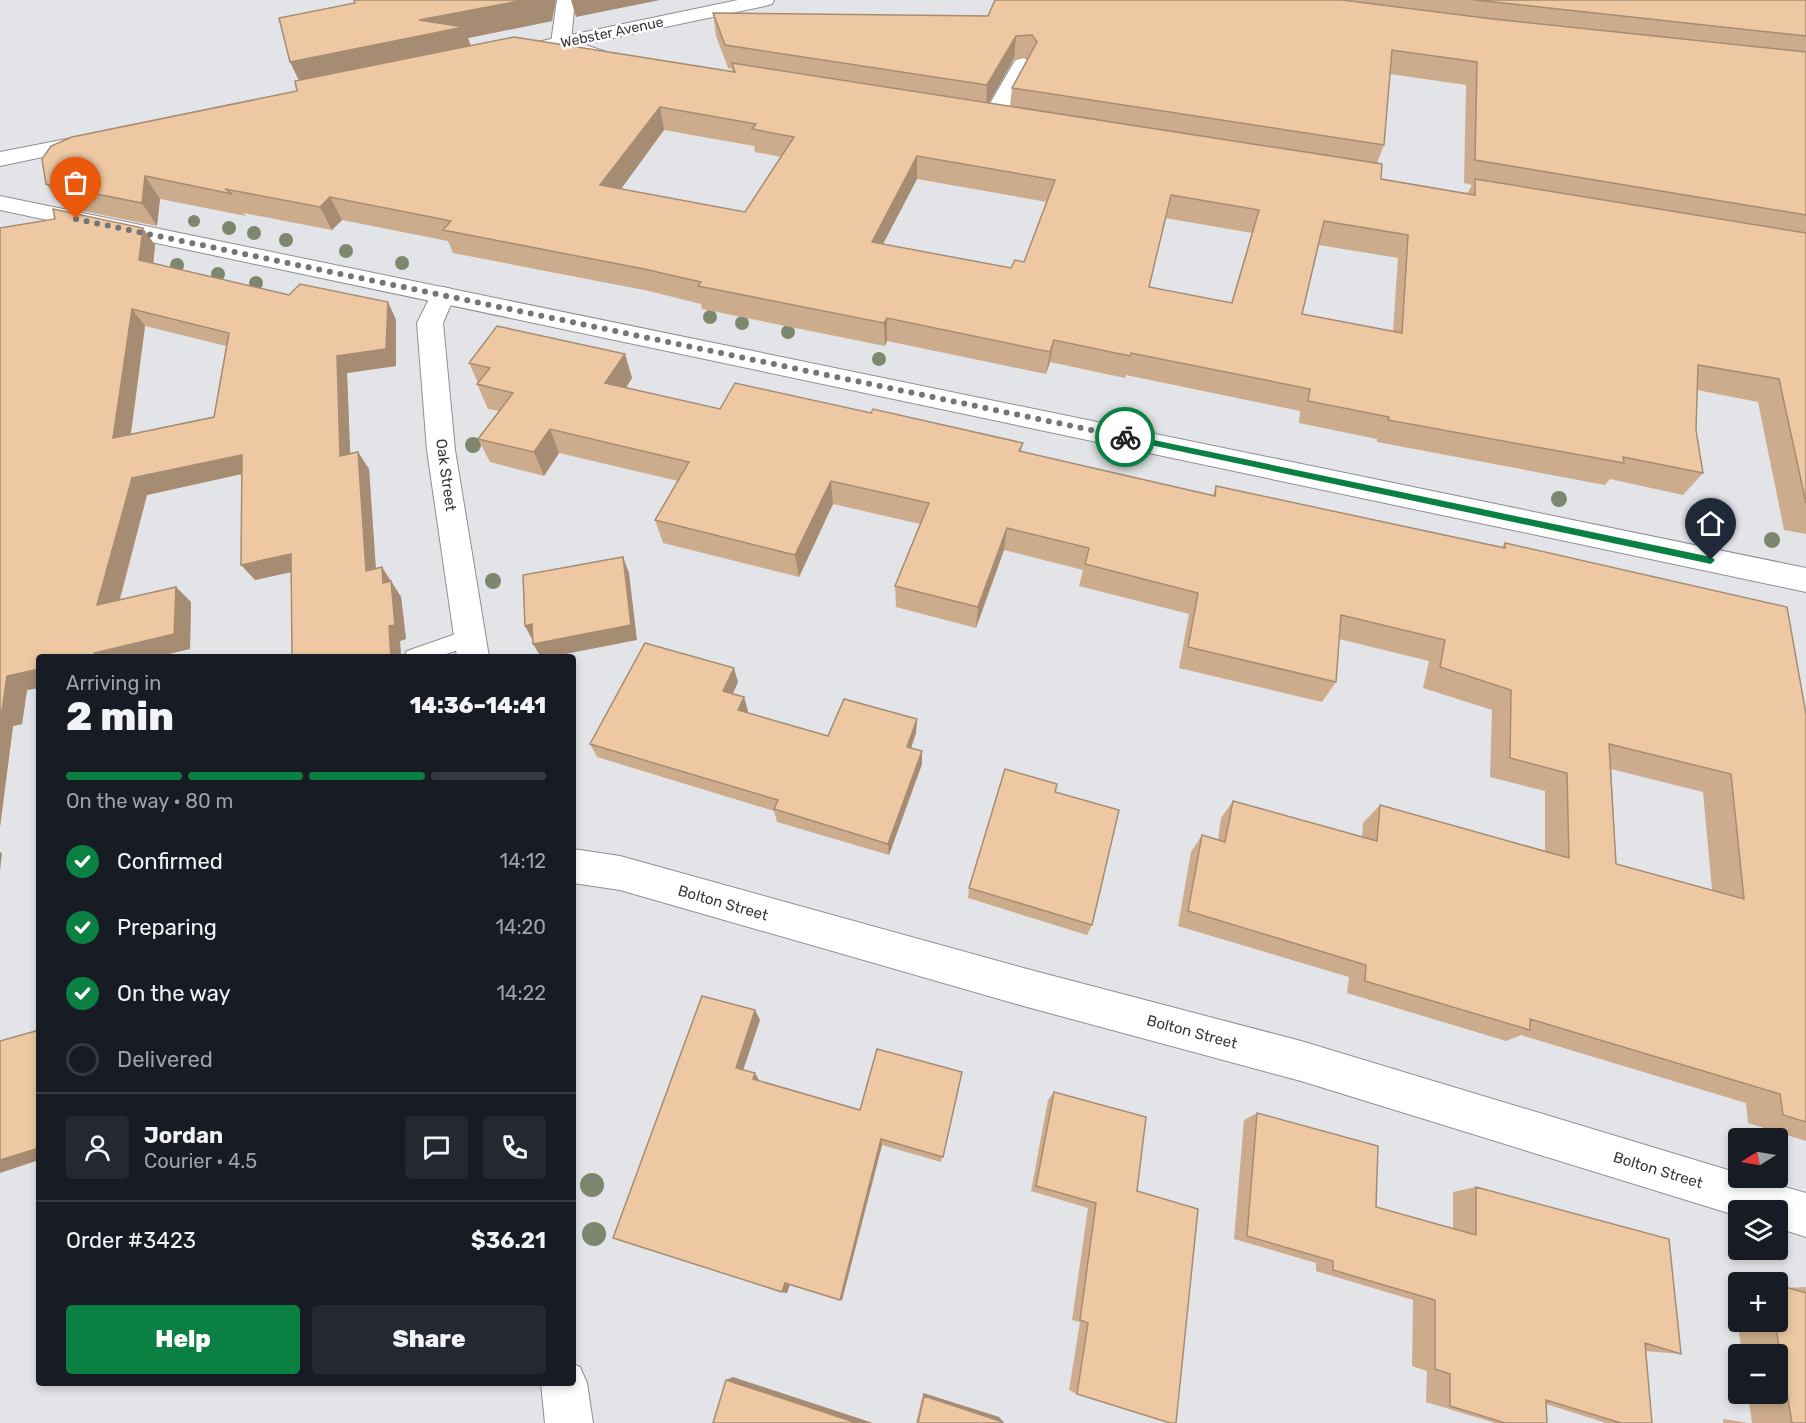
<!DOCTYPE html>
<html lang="en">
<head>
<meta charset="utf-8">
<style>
	body { margin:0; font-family:Rubik,sans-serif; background:#242831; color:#f1f3f6; height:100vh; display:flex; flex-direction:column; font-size:22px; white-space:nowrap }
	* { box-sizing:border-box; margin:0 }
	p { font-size:20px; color:#9ea1a6 }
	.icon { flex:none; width:33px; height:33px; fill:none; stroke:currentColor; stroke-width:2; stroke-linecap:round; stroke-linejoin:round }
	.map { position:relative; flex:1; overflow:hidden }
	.sheet { position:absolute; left:36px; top:654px; width:540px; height:732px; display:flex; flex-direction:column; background:#171b24; border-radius:6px; box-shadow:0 3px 9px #0003 }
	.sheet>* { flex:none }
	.needle { width:39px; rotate:259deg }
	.controls { position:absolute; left:1728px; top:1128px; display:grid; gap:12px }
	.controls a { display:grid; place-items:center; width:60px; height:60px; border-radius:6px; background:#171b24; box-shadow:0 3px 9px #0003; font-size:30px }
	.pin { position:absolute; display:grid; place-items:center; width:51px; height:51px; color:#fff; margin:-62px -26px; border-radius:50% 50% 50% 0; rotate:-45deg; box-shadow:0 0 6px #0007 }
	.pin .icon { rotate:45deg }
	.courier { position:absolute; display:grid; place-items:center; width:60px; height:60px; margin:-30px; border:4px solid #0b8043; border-radius:50%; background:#fff; color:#222; box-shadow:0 2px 8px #0007 }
	.overview em { font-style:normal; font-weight:800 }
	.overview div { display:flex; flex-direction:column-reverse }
	.overview { display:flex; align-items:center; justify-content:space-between; height:102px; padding:0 30px }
	h1 { font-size:39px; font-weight:800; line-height:45px }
	.bar { display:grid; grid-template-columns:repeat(4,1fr); gap:9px 6px; align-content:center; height:72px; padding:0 30px }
	.bar i { height:8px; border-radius:4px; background:#363941 }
	.bar .on { background:#0b8043 }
	.bar p { grid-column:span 4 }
	.line { display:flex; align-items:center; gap:15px; padding:0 30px; border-top:2px solid #363941 }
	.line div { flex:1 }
	.round { display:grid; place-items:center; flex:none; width:63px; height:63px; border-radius:6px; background:#242831 }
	ol { padding:0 30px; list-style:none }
	li { display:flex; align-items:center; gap:18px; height:66px }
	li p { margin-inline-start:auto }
	li .icon { padding:6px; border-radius:50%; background:#0b8043; color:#fff; stroke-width:4 }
	li:last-child { color:#9ea1a6 }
	li i { width:33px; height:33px; border:3px solid #363941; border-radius:50% }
	.primary-button { display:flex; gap:12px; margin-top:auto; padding:12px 30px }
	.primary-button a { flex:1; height:69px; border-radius:6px; background:#0b8043; color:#fff; font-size:24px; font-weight:800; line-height:69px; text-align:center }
	.primary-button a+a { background:#242831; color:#f1f3f6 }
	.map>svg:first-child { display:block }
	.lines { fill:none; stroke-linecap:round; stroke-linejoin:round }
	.service-casing { stroke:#8f8f93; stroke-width:2 }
	.minor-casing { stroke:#8f8f93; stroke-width:2 }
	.secondary-casing { stroke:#8f8f93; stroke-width:2 }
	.primary-casing { stroke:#8f8f93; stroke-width:2 }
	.service { fill:#fff; fill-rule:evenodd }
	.minor { fill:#fff; fill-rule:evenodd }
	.secondary { fill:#fff; fill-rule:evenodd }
	.primary { fill:#fff; fill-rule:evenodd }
	.tree { fill:#7c876e }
	.wall { fill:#ccac8c; fill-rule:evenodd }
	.shaded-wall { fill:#a68c72 }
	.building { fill:#edc8a3; stroke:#a68c72; stroke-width:1.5; fill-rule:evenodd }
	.route { fill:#0b8043 }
	.done { stroke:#747578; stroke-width:6; stroke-dasharray:0 10.8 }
	.labels { text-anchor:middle; stroke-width:5; stroke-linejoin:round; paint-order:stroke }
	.far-street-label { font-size:14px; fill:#39393b; stroke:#fff }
	.street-label { font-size:15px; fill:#39393b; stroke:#fff }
</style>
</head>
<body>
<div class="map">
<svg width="1806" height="1423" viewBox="0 0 1806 1423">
	<rect width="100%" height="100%" fill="#e3e4e8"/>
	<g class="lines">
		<defs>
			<path id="service" d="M470,629L477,631L480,637L477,643L438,657H404L407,651Z"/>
			<path id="minor" d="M557,0H575L571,40L606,52L609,56L606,60H592L554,47L551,43Z
				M1023,58L1030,60L1033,64L1004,117L1000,121L993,123L986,121L982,117L1013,64L1016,60Z
				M443,287L452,289L455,295L443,323L455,450L489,657H457L427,450L417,323L434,289Z
				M573,849L620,856L1027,969L1301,1041L1738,1173V1178H1753L1806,1193V1237L1778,1228V1210H1738V1216L1301,1081L1027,1007L620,890L573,883Z
				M573,1364L580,1367L587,1383L593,1423H545L541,1383H573Z"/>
			<path id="secondary" d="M738,0H774L772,4L765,6L513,59L506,57L503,53L506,49L513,47Z
				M92,134L100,135L103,140L100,145L0,166V152Z"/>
			<path id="primary" d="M0,196L1806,568V592L0,210Z"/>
		</defs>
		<!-- service casing -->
		<use href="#service" class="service-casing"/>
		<!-- minor casing -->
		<use href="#minor" class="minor-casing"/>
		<!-- secondary casing -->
		<use href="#secondary" class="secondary-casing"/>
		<!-- primary casing -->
		<use href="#primary" class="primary-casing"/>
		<!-- service -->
		<use href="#service" class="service"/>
		<!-- minor -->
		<use href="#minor" class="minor"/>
		<!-- secondary -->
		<use href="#secondary" class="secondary"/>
		<!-- primary -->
		<use href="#primary" class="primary"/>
	</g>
	<!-- trees -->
	<g class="tree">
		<circle cx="194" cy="221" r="6"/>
		<circle cx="229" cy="228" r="7"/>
		<circle cx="254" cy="233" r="7"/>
		<circle cx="286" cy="240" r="7"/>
		<circle cx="346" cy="251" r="7"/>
		<circle cx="402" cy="263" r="7"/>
		<circle cx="177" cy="265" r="7"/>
		<circle cx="218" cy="274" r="7"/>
		<circle cx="256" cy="283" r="7"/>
		<circle cx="710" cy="317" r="7"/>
		<circle cx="742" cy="323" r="7"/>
		<circle cx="788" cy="332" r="7"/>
		<circle cx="879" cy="359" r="7"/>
		<circle cx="473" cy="445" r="8"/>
		<circle cx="1559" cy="499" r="8"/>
		<circle cx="1772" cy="540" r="8"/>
		<circle cx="493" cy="581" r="8"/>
		<circle cx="592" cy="1185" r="12"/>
		<circle cx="594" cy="1234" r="12"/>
	</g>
	<!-- wall -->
	<path class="wall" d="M354,0H556L552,21L468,38L471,46L733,72L732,69L728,68L716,36L713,13L988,16L995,0H1806V534L1784,530L1758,402L1697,390L1696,430L1703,473L1683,495L1610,479L1605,485L1377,442V439L1299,423L1300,411L1126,375L1125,378L1050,362L1046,374L887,341L885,346L702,309L701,304L649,291L453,253L448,241L342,220L332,230L243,213L246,216L160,199L157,226L63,207L46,184L297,91L299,81L355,3ZM1029,58L1012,88L1010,106L989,103L1014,59ZM1390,74L1466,85L1464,183L1472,185L1467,194L1381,179L1377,163L1384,145ZM664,130L754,146L755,152L781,157L745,212L621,189ZM917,179L1047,202L1024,262L1011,268L883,244ZM1165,218L1252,233L1231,303L1149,287ZM1319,245L1398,258L1393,331L1302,314Z
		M0,228L155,245L153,264L289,295L388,302L396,320V366L347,373L350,454L358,452L369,469L376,569L393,583V584L401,597L406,639L400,641L401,657H292V572L255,580L242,474L147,495L120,600L176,587L191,602L190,649L155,657H39V688L27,690L22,724L13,726L0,827ZM145,326L226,346L214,417L131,434Z
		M625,354L632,378L626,388L720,409L871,413L1023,443L1021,452L1213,496L1216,486L1501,548L1505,543L1806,714V1141L1748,1123L1746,1103L1521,1035L1506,1041L1347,993L1349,977L1178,926L1191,852L1202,835L1218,840L1221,818L1233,801L1362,837L1363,823L1380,805L1545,851V791L1490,777L1492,710L1423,688L1429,661L1339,639L1336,682L1322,702L1179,668L1189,614L1079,586L1083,570L1004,550L976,628L896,607L895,586L920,524L833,504L799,577L663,543L655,520L678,481L559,453L544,476L490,462L478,439L499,411L488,409L477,384L478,383L469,363ZM1611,769L1703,792L1712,890L1616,864Z
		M738,682L733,694L744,697L748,711L747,713L828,736L917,719L916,733L911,748L922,764L889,855L777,822L774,811L597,757L590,744Z
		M1055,792L1092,925L1087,935L968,898L969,888Z
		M755,1010L760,1020L743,1070L760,1081L860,1110L962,1072L941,1162L882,1145L842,1300L790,1284L787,1293L613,1238Z
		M1054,1092L1146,1117L1077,1394L1069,1390L1080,1322L1072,1320L1088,1208L1031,1191L1048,1100Z
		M1257,1113L1376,1207L1453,1229V1192L1476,1187L1681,1354L1645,1351L1652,1423H1606L1546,1404L1547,1423H1495L1426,1402L1427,1371L1412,1366L1413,1300L1316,1271V1263L1234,1239L1244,1120Z
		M1732,1284H1738V1322H1778L1787,1288L1806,1287V1423H1752L1748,1394H1778V1354H1742Z
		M923,1393L999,1417L1003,1423H916Z
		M1723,1419L1749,1423H1723Z"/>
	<!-- shaded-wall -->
	<path class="shaded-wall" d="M524,0H556L552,21L468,38L473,52L302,87L290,62L419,20Z
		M571,0H660L576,17Z
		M1016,36L1014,59L986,108L987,85Z
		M660,107L664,130L607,208L600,185Z
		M917,156V179L872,265V242Z
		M145,176L160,199L157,226L142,203Z
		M330,197L342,220L332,230L320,207Z
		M143,228L155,245L152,278L139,260Z
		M388,302L396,320V366L347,373L351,473L340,456L337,356Z
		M132,309L145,326L128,454L113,438Z
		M887,318V341L885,346L884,323Z
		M1054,340L1050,362L1046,374L1050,352Z
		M625,354L632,378L613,407L605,383Z
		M550,429L559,453L544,476L534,452Z
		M358,452L369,469L377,586L366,571Z
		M242,455L255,471L147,495L114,620L97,605L132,478Z
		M831,481L833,504L799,577L795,555Z
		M1007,528L1004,550L976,628L978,607Z
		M291,554L304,569L255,580L241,565Z
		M623,557L629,573L637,640L550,657H541L533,644Z
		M382,567L401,597L406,639L400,641L401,657H391Z
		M176,587L191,602L190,649L155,657H93L94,653Z
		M532,624L533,641L525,626Z
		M734,668L738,682L727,705L723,691Z
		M39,669V688L27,690L22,724L13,726L0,827V711L7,676Z
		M744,697L748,711L742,724L738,710Z
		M917,719L916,733L907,760V747Z
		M922,751V764L889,855L888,844Z
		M0,852L2,853L0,871Z
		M755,1010L760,1020L741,1076L736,1068Z
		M755,1073L760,1082L753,1079Z
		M881,1139L882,1145L842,1300H840Z
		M39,1148V1160L0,1173V1160Z
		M785,1283L790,1284L787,1293L782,1292Z
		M733,1377L873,1423H857L726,1380Z
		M923,1393L999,1417L1003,1422L924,1396Z"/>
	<!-- building -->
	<path class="building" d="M354,0H524L419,20L464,27L290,62L279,18L355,3Z
		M995,0H1342L1493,19L1806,52V215L1475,160L1477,62L1392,50L1384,145L1012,88L1037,42L1032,35L1016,36L987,85L725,45L713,13L988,16Z
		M1474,0H1806V36L1493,2Z
		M514,37L735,72L732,63L1382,164L1381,179L1475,195V179L1806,233V503L1779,379L1698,365L1696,430L1703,473L1623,457L1624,463L1388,420L1389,417L1308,401L1310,389L1131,353L1130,356L1054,340L1050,352L887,318L884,323L698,286L701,282L644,269L443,230L451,221L330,197L320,207L225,189L232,194L145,176L142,203L46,184L42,159L51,146L72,137L297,91L295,81ZM660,107L756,124L752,129L794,137L745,212L600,185ZM917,156L1055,180L1024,262L1015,260L1011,268L872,242ZM1171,195L1259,210L1232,303L1149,287ZM1324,221L1408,235L1402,333L1302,314Z
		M53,209L143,228L139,260L289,295L300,284L388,302L386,349L337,356L340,456L358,452L366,571L382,567L383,583L391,581L395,625L389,626L391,657H292L291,554L241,565L242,455L132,478L97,605L176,587L174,634L94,653L93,657H39V669L7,676L2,710L0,711V228L55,219ZM132,309L229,333L214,417L113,438Z
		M497,326L625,354L605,383L720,409L735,383L871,413L873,409L1023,443L1019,451L1215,496L1216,486L1505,548V543L1787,607L1806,714V1122L1783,1115L1780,1094L1530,1019V1030L1365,981L1366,965L1188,911L1202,835L1225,842L1233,801L1377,841L1380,805L1569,858L1567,773L1510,758L1511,690L1440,667L1445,640L1341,615L1336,682L1188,647L1198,593L1085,564L1089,548L1007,528L978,607L895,586L929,503L831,481L795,555L655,520L689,462L550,429L534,452L478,439L513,393L477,384L490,368L469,363ZM1609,744L1731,774L1744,899L1616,864Z
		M623,557L631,625L533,644L532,624L525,626L523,575Z
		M645,643L734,668L723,691L744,697L738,710L828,736L844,699L917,719L907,747L922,751L888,844L774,809L778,800L590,744Z
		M1005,769L1057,784L1055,792L1119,810L1092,925L969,888Z
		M702,996L755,1010L736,1068L755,1073L753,1079L860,1110L877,1049L962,1072L943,1157L881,1139L840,1300L785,1283L782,1292L613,1238Z
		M39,1030V1148L0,1160V1041Z
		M1054,1092L1146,1117L1137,1191L1198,1209L1176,1423H1170L1077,1394L1088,1323L1080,1320L1096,1203L1036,1186Z
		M1257,1113L1378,1146L1376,1207L1476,1235V1187L1669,1239L1681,1354L1645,1343L1652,1423H1621L1546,1400L1547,1423H1505L1450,1406V1374L1435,1369V1300L1333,1270V1261L1247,1236Z
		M1778,1285L1806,1293V1423H1792L1775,1322H1778Z
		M726,1380L857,1423H713Z
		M924,1396L1003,1422V1423H918Z"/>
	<!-- route -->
	<path class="route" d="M1125,434L1711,557L1715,560L1711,564L1122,439V435Z"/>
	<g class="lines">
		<!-- done -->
		<path class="done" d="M76,219L1125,437"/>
	</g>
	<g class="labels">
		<!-- far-street labels -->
		<g class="far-street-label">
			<text transform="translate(612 32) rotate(-12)" y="5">Webster Avenue</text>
		</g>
		<!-- street labels -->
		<g class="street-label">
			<text transform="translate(446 475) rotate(82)" y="5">Oak Street</text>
			<text transform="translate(723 903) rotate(16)" y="5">Bolton Street</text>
			<text transform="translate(1192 1032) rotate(15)" y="5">Bolton Street</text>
			<text transform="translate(1658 1170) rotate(17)" y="5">Bolton Street</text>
		</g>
	</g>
</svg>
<div class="controls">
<a><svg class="needle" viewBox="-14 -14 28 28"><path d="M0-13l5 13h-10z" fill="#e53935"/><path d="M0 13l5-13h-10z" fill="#9ea1a6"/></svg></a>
<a><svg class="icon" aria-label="layers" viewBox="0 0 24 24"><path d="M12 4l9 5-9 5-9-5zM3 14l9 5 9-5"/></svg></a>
<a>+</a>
<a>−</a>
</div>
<div class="pin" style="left:76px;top:219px;background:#ea580c"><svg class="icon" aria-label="bag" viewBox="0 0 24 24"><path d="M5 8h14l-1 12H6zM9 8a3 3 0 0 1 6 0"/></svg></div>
<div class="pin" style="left:1711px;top:560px;background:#1f2937"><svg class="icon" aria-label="home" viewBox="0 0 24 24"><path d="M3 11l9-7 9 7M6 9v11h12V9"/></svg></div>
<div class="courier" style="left:1125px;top:437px"><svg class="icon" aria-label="bike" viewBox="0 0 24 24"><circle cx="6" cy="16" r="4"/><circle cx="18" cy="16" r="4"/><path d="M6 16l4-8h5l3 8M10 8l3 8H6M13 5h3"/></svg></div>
<section class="sheet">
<div class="overview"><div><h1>2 min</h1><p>Arriving in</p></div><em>14:36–14:41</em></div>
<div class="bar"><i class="on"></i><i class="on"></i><i class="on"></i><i></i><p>On the way · 80 m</p></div>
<ol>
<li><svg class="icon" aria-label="check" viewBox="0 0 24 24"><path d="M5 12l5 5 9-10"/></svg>Confirmed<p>14:12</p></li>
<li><svg class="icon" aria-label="check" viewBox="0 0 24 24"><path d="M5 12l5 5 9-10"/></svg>Preparing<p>14:20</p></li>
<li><svg class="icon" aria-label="check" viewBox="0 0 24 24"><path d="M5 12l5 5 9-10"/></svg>On the way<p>14:22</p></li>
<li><i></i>Delivered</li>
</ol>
<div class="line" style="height:108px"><a class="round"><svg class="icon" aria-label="person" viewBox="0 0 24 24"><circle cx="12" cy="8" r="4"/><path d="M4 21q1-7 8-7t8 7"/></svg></a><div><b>Jordan</b><p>Courier · 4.5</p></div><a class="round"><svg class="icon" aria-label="chat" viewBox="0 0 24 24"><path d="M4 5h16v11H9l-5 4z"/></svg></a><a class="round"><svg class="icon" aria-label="phone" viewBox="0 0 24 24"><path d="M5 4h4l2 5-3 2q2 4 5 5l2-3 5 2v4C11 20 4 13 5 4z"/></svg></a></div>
<div class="line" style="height:78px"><div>Order #3423</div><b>$36.21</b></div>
<div class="primary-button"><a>Help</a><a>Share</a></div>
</section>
</div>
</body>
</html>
